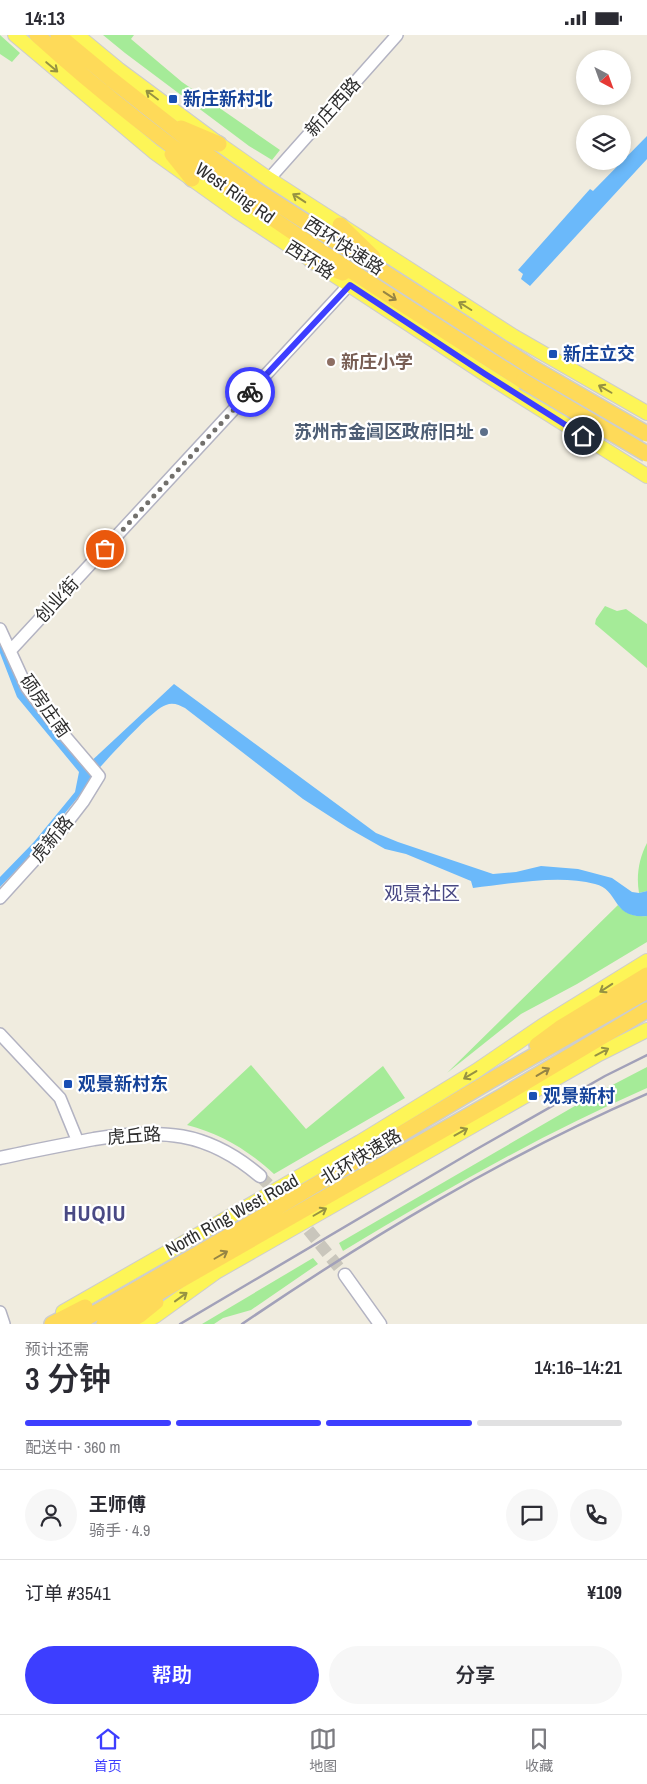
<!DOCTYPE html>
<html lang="zh">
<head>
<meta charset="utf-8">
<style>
	body { margin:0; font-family:"Archivo Narrow","Noto Sans SC",sans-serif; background:#f7f7f7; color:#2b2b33; height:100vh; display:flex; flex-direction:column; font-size:19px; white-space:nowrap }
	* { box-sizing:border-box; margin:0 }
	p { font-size:16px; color:#7c7c81 }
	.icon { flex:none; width:28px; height:28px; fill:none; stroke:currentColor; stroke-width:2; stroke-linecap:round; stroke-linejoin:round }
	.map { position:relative; height:1289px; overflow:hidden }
	.side { display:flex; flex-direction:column; background:#fff; flex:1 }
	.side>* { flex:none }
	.needle { width:32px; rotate:139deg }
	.fabs { position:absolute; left:576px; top:15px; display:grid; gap:10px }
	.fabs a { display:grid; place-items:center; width:55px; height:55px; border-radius:50%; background:#fff; box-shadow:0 2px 8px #0003; font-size:25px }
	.pin { position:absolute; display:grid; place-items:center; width:42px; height:42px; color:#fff; margin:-21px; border:2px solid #fff; border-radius:50%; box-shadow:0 1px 5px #0007 }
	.courier { position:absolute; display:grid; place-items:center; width:50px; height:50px; margin:-25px; border:4px solid #3d3eff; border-radius:50%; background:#fff; color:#222; box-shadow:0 1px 6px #0007 }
	.headline em { font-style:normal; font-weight:600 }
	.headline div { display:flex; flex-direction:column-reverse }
	.headline { display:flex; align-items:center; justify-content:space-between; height:85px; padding:0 25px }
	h1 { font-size:32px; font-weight:600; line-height:38px }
	.bar { display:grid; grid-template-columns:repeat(4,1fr); gap:8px 5px; align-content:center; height:60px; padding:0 25px }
	.bar i { height:6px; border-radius:4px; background:#e1e1e2 }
	.bar .selected { background:#3d3eff }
	.bar p { grid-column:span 4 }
	.line { display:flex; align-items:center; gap:12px; padding:0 25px; border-top:1px solid #e1e1e2 }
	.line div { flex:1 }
	.round { display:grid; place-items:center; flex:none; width:52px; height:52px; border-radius:26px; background:#f7f7f7 }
	.button { display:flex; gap:10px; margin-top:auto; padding:10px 25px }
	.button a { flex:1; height:58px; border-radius:30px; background:#3d3eff; color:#fff; font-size:20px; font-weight:600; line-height:58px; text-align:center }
	.button a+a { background:#f7f7f7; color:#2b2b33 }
	.status { display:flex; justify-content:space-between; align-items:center; height:35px; padding:0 25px; background:#fff; direction:ltr }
	.status svg { height:14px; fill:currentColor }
	.tabs { display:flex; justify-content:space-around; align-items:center; height:70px; border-top:1px solid #e1e1e2; background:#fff; font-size:14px; color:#7c7c81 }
	.tabs a { display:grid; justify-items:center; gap:2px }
	.tabs .selected { color:#3d3eff }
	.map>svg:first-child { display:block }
	.green { fill:#a5eb98 }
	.water { fill:#6bb9fa }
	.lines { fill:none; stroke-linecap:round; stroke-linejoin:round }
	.secondary-tunnel { stroke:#c9c6bc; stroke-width:12; stroke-dasharray:12 6; stroke-linecap:butt }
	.tertiary-casing { stroke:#b3b3c2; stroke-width:14 }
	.secondary-casing { stroke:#b3b3c2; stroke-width:15 }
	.primary-casing { stroke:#cdcdcd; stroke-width:16 }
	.trunk-casing { stroke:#cdcdcd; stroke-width:18 }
	.tertiary { stroke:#fff; stroke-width:11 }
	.secondary { stroke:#fff; stroke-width:12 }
	.primary { stroke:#fdf557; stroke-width:14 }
	.trunk { stroke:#feda59; stroke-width:15 }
	.rail { stroke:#a2a1b9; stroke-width:2.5 }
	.trunk-bridge-casing { stroke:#cdcdcd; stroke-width:18; stroke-linecap:butt }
	.trunk-bridge { stroke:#feda59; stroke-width:15 }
	.oneway { stroke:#969242 }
	.oneway2 { stroke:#968444 }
	.done { stroke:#72706c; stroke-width:5; stroke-dasharray:0 9 }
	.route { stroke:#3d3eff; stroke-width:6 }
	.transit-dot { fill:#1a4fb4; stroke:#fff; stroke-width:2 }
	.education-dot { fill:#8d6e63; stroke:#fff; stroke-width:2 }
	.service-dot { fill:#5c6f8a; stroke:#fff; stroke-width:2 }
	.labels { text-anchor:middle; stroke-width:4.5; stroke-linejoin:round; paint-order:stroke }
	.transit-label { font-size:18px; font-weight:bold; fill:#164399; stroke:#fff; text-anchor:start }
	.street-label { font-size:18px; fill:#2e2e2e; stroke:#fff }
	.education-label { font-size:18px; font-weight:bold; fill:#785e54; stroke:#fff; text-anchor:start }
	.service-label { font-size:18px; font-weight:bold; fill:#4e5e75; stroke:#fff; text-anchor:end }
	.neighbourhood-label { font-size:19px; fill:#494984; stroke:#fff }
	.district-label { font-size:22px; font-weight:bold; letter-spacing:1px; fill:#494984; stroke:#fff }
</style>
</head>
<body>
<div class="status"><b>14:13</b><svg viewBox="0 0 49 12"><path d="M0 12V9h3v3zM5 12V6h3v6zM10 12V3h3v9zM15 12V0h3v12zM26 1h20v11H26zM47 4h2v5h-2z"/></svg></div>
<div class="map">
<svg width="647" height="1289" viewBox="0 0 647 1289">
	<rect width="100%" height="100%" fill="#f0ecdf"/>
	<!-- green -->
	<path class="green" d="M0,0L20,18L12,27L0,19Z
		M103,0H134L131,4L182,47L280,115L272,125L249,111L125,18Z
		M605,571L617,576L626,574L647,589V633L595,589L596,584Z
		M647,808V856L639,858C636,841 639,823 647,808Z
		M618,870C625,879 636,882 647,881V907L577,949L521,979L447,1038Z
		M251,1030L306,1094L383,1031L405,1063L274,1139C248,1115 221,1099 187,1090Z
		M647,1032V1053C542,1099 441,1157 343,1216L339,1208L599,1057Z
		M313,1223L318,1229L251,1275L223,1283L214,1289H202Z"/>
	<!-- water -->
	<path class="water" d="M647,101V124L530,251L521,244L523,239L518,235L590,154L593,156Z
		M0,600L26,657L86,731L174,649L376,798L398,807L493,839L516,837L541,831L578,834L612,843L632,857L639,858L647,856V881C611,884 620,855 595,849C558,839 511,849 473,853L471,846L406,819L385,814L348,793L303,764L185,673C179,670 173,667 166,670C152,674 105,727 92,741L88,750L29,822L0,852V842L33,808L75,757L79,737L17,662L0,618Z"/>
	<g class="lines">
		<!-- secondary-tunnel -->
		<path class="secondary-tunnel" d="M260,1141L281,1162
			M297,1181L345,1240"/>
		<defs>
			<path id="tertiary" d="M269,144L397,0
				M0,594L27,653L53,687L99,741L83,767L59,798L0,863
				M10,616L349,250
				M0,999L60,1063L78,1107
				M0,1277L4,1289"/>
			<path id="secondary" d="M0,1123C31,1116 63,1110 94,1104C162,1094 206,1095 260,1141
				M345,1240L380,1289"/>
			<path id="primary" d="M15,0L154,117L238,177L485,339L647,441
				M77,0L118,34L219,109L269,144L513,301L647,378
				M63,1277L360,1107L476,1036L542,991L647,926
				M140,1289L155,1281L216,1237L599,1019L647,995"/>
			<path id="trunk" d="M37,0C185,135 355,239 523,346
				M58,0L111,44L209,121L256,155L533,333
				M181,93L219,109
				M172,119L192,144
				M340,190L373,222
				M312,226L343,238
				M537,1010L560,993L647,940
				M52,1289L85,1272
				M76,1289L253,1187L488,1047L647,956
				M104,1289L501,1062L647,975
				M124,1289L140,1280L156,1267"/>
		</defs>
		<!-- tertiary casing -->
		<use href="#tertiary" class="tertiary-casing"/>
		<!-- secondary casing -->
		<use href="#secondary" class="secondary-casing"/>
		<!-- primary casing -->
		<use href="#primary" class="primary-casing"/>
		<!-- trunk casing -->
		<use href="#trunk" class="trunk-casing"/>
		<!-- tertiary -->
		<use href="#tertiary" class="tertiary"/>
		<!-- secondary -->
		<use href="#secondary" class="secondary"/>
		<!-- primary -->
		<use href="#primary" class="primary"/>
		<!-- trunk -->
		<use href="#trunk" class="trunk"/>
		<!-- rail -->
		<path class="rail" d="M180,1289L475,1115L605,1041L647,1020
			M242,1289C370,1202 504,1121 647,1059"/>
		<defs>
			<path id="trunk-bridge" d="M533,333L647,399
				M523,346L647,419"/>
		</defs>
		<!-- trunk-bridge casing -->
		<use href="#trunk-bridge" class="trunk-bridge-casing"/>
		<!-- trunk-bridge -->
		<use href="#trunk-bridge" class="trunk-bridge"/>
	</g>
	<!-- one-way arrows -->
	<defs><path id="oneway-shaft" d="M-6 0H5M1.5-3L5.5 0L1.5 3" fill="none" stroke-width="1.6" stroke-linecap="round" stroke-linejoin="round" transform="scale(1.25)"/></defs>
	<g class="oneway">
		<use href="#oneway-shaft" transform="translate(52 32) rotate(40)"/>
		<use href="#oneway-shaft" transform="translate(152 60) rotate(-143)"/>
		<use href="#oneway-shaft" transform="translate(299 163) rotate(-147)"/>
		<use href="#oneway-shaft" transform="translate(465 271) rotate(-148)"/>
		<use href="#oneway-shaft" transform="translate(605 354) rotate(-150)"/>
		<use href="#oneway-shaft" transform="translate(606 953) rotate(147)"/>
		<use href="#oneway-shaft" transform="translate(602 1017) rotate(-28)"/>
		<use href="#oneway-shaft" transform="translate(470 1040) rotate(149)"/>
		<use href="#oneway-shaft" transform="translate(461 1097) rotate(-29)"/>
		<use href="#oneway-shaft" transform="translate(320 1177) rotate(-30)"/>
		<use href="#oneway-shaft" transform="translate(181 1262) rotate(-36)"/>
	</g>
	<g class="oneway2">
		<use href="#oneway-shaft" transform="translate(390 261) rotate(33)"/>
		<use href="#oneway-shaft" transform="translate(543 1037) rotate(-31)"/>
		<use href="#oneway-shaft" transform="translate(221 1220) rotate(-30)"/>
	</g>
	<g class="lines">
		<!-- done -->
		<path class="done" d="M105,514L250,357"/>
		<!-- route -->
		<path class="route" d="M250,357L350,250L485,339L583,401"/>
	</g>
	<!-- markers -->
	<g class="transit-dot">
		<rect x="168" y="59" width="10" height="10" rx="2.5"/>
		<rect x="548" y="314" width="10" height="10" rx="2.5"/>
		<rect x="63" y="1044" width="10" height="10" rx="2.5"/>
		<rect x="528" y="1056" width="10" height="10" rx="2.5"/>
	</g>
	<circle class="education-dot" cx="331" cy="327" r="5"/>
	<circle class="service-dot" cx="484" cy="397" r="5"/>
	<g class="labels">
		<!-- transit labels -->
		<g class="transit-label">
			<text x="183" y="70">新庄新村北</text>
			<text x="563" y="325">新庄立交</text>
			<text x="78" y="1055">观景新村东</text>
			<text x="543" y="1067">观景新村</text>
		</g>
		<!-- street labels -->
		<g class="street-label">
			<text transform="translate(333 72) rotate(-48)" y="6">新庄西路</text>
			<text transform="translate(235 158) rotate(35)" y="6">West Ring Rd</text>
			<text transform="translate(344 211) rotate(33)" y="6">西环快速路</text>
			<text transform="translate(310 225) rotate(33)" y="6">西环路</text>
			<text transform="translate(57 565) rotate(-47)" y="6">创业街</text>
			<text transform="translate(45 671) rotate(55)" y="6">硕房庄南</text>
			<text transform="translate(52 804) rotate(-50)" y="6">虎新路</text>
			<text transform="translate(134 1101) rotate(-4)" y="6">虎丘路</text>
			<text transform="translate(361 1122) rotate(-31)" y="6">北环快速路</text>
			<text transform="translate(232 1180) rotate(-29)" y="6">North Ring West Road</text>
		</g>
		<!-- education labels -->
		<g class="education-label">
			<text x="341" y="333">新庄小学</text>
		</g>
		<!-- service labels -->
		<g class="service-label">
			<text x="474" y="403">苏州市金阊区政府旧址</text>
		</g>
		<!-- neighbourhood labels -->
		<g class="neighbourhood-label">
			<text x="422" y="865">观景社区</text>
		</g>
		<!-- district labels -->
		<g class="district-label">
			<text x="95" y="1186">HUQIU</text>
		</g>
	</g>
</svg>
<div class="fabs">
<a><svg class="needle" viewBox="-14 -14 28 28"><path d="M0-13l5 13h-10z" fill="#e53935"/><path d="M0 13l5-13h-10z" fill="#7c7c81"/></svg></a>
<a><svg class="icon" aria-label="layers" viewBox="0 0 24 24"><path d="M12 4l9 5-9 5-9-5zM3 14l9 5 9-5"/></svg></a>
</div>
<div class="pin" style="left:105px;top:514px;background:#ea580c"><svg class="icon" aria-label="bag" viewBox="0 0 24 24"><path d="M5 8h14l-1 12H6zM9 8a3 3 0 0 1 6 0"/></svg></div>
<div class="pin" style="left:583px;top:401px;background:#1f2937"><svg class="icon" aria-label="home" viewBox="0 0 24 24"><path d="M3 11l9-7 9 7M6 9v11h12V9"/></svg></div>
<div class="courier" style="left:250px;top:357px"><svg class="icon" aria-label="bike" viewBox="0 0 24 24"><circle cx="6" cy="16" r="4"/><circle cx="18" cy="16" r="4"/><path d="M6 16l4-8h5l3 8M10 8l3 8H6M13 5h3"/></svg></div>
</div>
<section class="side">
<div class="headline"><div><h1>3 分钟</h1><p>预计还需</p></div><em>14:16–14:21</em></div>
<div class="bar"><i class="selected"></i><i class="selected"></i><i class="selected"></i><i></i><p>配送中 · 360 m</p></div>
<div class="line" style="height:90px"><a class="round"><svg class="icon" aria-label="person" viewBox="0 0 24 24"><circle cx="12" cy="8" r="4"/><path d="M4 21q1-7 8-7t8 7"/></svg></a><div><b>王师傅</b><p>骑手 · 4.9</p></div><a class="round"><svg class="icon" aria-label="chat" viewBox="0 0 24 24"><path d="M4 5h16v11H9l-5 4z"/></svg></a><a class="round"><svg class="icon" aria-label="phone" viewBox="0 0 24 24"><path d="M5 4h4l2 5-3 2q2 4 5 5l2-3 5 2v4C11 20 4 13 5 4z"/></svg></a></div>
<div class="line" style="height:65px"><div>订单 #3541</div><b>¥109</b></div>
<div class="button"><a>帮助</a><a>分享</a></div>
</section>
<nav class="tabs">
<a class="selected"><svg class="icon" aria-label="home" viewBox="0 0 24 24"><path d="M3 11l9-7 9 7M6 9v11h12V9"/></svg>首页</a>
<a><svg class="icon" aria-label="map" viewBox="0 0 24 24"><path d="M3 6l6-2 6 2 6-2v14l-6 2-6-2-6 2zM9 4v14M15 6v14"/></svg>地图</a>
<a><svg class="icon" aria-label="saved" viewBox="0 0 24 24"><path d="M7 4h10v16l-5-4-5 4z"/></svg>收藏</a>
</nav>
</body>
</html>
